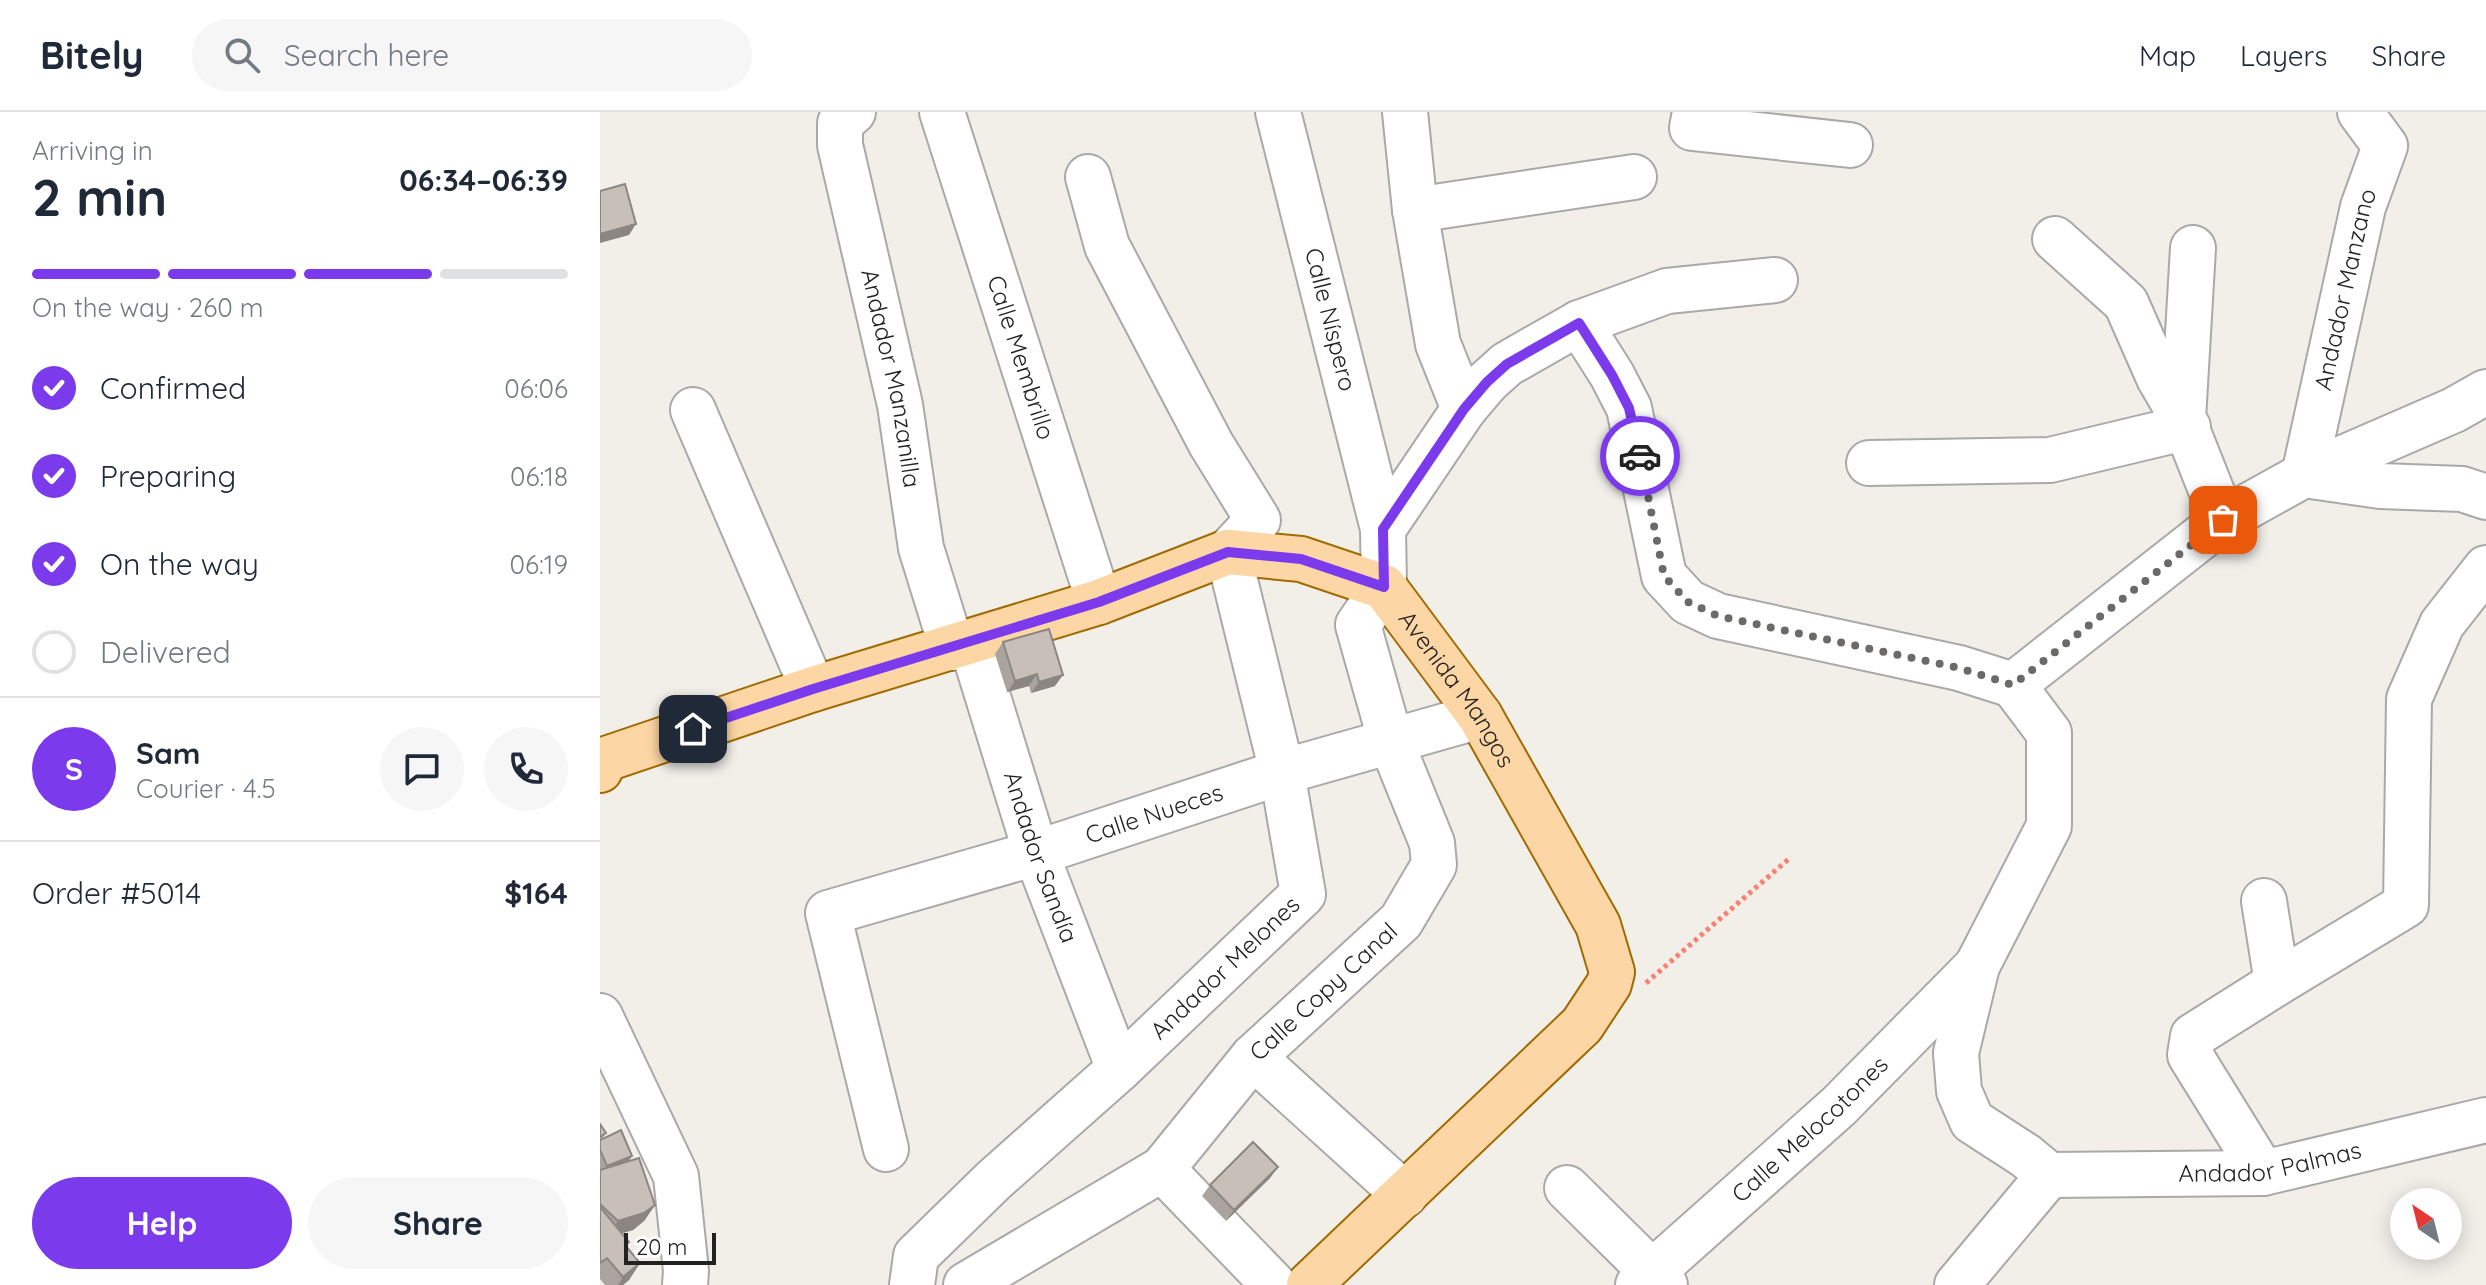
<!DOCTYPE html>
<html lang="en">
<head>
<meta charset="utf-8">
<style>
	body { margin:0; font-family:Quicksand,sans-serif; background:#f6f6f7; color:#1f2937; height:100vh; display:flex; flex-direction:column; font-size:30px; white-space:nowrap }
	* { box-sizing:border-box; margin:0 }
	p { font-size:26px; color:#747a83 }
	.icon { flex:none; width:44px; height:44px; fill:none; stroke:currentColor; stroke-width:2; stroke-linecap:round; stroke-linejoin:round }
	.map { position:relative; flex:1; overflow:hidden }
	.side { display:flex; flex-direction:column; background:#fff; width:600px }
	.side>* { flex:none }
	.needle { width:52px; rotate:325deg }
	.tools { position:absolute; left:1790px; top:1076px; display:grid; gap:16px }
	.tools a { display:grid; place-items:center; width:72px; height:72px; border-radius:50%; background:#fff; box-shadow:0 4px 20px #0003; font-size:40px }
	.scale { position:absolute; left:24px; bottom:20px; width:92px; box-sizing:border-box; padding-left:8px; border:4px solid #222; border-top:0; font-size:22px; line-height:28px; white-space:nowrap; color:#222; -webkit-text-stroke:6px #fff; paint-order:stroke }
	.pin { position:absolute; display:grid; place-items:center; width:68px; height:68px; color:#fff; margin:-34px; border-radius:16px; box-shadow:0 4px 12px #0006 }
	.courier { position:absolute; display:grid; place-items:center; width:80px; height:80px; margin:-40px; border:6px solid #7c3aed; border-radius:50%; background:#fff; color:#222; box-shadow:0 2px 10px #0007 }
	.overview em { font-style:normal; font-weight:700 }
	.overview div { display:flex; flex-direction:column-reverse }
	.overview { display:flex; align-items:center; justify-content:space-between; height:136px; padding:0 32px }
	h1 { font-size:52px; font-weight:700; line-height:60px }
	.bar { display:grid; grid-template-columns:repeat(4,1fr); gap:12px 8px; align-content:center; height:96px; padding:0 32px }
	.bar i { height:10px; border-radius:6px; background:#e0e1e3 }
	.bar .active { background:#7c3aed }
	.bar p { grid-column:span 4 }
	.line { display:flex; align-items:center; gap:20px; padding:0 32px; border-top:2px solid #e0e1e3 }
	.line div { flex:1 }
	.round { display:grid; place-items:center; flex:none; width:84px; height:84px; border-radius:42px; background:#f6f6f7 }
	ol { padding:0 32px; list-style:none }
	li { display:flex; align-items:center; gap:24px; height:88px }
	li p { margin-inline-start:auto }
	li .icon { padding:8px; border-radius:50%; background:#7c3aed; color:#fff; stroke-width:4 }
	li:last-child { color:#747a83 }
	li i { width:44px; height:44px; border:4px solid #e0e1e3; border-radius:50% }
	.action { display:flex; gap:16px; margin-top:auto; padding:16px 32px }
	.action a { flex:1; height:92px; border-radius:48px; background:#7c3aed; color:#fff; font-size:32px; font-weight:700; line-height:92px; text-align:center }
	.action a+a { background:#f6f6f7; color:#1f2937 }
	header { display:flex; align-items:center; gap:48px; box-sizing:border-box; height:112px; padding:0 40px; background:#fff; border-bottom:2px solid #e0e1e3 }
	header strong { font-size:38px }
	nav { display:flex; gap:44px; margin-inline-start:auto; font-size:28px }
	.search { width:560px; height:72px; background:#f6f6f7; display:flex; align-items:center; gap:20px; box-sizing:border-box; padding:0 28px; border-radius:44px; color:#747a83; font-size:30px }
	main { display:flex; flex:1; min-height:0 }
	.map>svg:first-child { display:block }
	.lines { fill:none; stroke-linecap:round; stroke-linejoin:round }
	.minor-casing { stroke:#a9a9a9; stroke-width:48 }
	.major-casing { stroke:#a06b00; stroke-width:48 }
	.path { stroke:#fa8072; stroke-width:5; stroke-dasharray:4 4; stroke-linecap:butt }
	.minor { stroke:#fff; stroke-width:44 }
	.major { stroke:#fcd6a4; stroke-width:44 }
	.wall { fill:#aba49e }
	.shaded-wall { fill:#8b8681 }
	.building { fill:#c7bfb8; stroke:#8b8681; stroke-width:2 }
	.done { stroke:#6b6a68; stroke-width:8; stroke-dasharray:0 14.4 }
	.route { stroke:#7c3aed; stroke-width:10 }
	.labels { text-anchor:middle; stroke-width:6; stroke-linejoin:round; paint-order:stroke }
	.street-label { font-size:24px; fill:#222; stroke:#fff }
</style>
</head>
<body>
<header>
<strong>Bitely</strong>
<div class="search"><svg class="icon" aria-label="search" viewBox="0 0 24 24"><circle cx="10" cy="10" r="6"/><path d="M15 15l6 6"/></svg>Search here</div>
<nav><a>Map</a><a>Layers</a><a>Share</a></nav>
</header>
<main>
<section class="side">
<div class="overview"><div><h1>2 min</h1><p>Arriving in</p></div><em>06:34–06:39</em></div>
<div class="bar"><i class="active"></i><i class="active"></i><i class="active"></i><i></i><p>On the way · 260 m</p></div>
<ol>
<li><svg class="icon" aria-label="check" viewBox="0 0 24 24"><path d="M5 12l5 5 9-10"/></svg>Confirmed<p>06:06</p></li>
<li><svg class="icon" aria-label="check" viewBox="0 0 24 24"><path d="M5 12l5 5 9-10"/></svg>Preparing<p>06:18</p></li>
<li><svg class="icon" aria-label="check" viewBox="0 0 24 24"><path d="M5 12l5 5 9-10"/></svg>On the way<p>06:19</p></li>
<li><i></i>Delivered</li>
</ol>
<div class="line" style="height:144px"><b class="round" style="background:#7c3aed;color:#fff">S</b><div><b>Sam</b><p>Courier · 4.5</p></div><a class="round"><svg class="icon" aria-label="chat" viewBox="0 0 24 24"><path d="M4 5h16v11H9l-5 4z"/></svg></a><a class="round"><svg class="icon" aria-label="phone" viewBox="0 0 24 24"><path d="M5 4h4l2 5-3 2q2 4 5 5l2-3 5 2v4C11 20 4 13 5 4z"/></svg></a></div>
<div class="line" style="height:104px"><div>Order #5014</div><b>$164</b></div>
<div class="action"><a>Help</a><a>Share</a></div>
</section>
<div class="map">
<svg width="1886" height="1173" viewBox="0 0 1886 1173">
	<rect width="100%" height="100%" fill="#f2efe9"/>
	<g class="lines">
		<defs>
			<g id="minor">
				<path id="s1" d="M253,0L240,11V33L300,293L321,436L352,536"/>
				<path id="s2" d="M342,0L499,490"/>
				<path id="s3" d="M678,0L783,417"/>
				<path d="M805,0L815,98L838,232L864,297"/>
				<path d="M1095,0L1092,16L1250,33"/>
				<path d="M815,98L1034,65"/>
				<path d="M1455,127L1526,191L1559,266L1583,307"/>
				<path d="M1593,136L1583,307L1623,408"/>
				<path d="M979,211L1012,263L1029,296L1064,464L1088,490L1118,504L1359,556L1413,573"/>
				<path d="M93,298L213,577"/>
				<path d="M1269,351L1450,348L1588,315"/>
				<path id="s4" d="M1704,363L1763,95L1785,34L1760,0"/>
				<path d="M1704,363L1854,298L1886,280"/>
				<path id="s5" d="M371,530L436,741L519,957"/>
				<path d="M1413,573L1449,621V714L1377,854L1356,941L1359,979L1372,1009L1426,1044L1449,1063"/>
				<path d="M1413,573L1623,408L1704,363L1780,374L1862,377L1886,385"/>
				<path d="M1677,871L1806,793L1809,587L1842,512L1886,456"/>
				<path d="M0,904L76,1064L86,1159L85,1173"/>
				<path d="M653,945L805,1083"/>
				<path id="s6" d="M286,1037L228,801L436,741L682,660L880,604"/>
				<path d="M562,1057L674,1173"/>
				<path d="M1663,1061L1590,943L1593,924L1677,871L1664,789"/>
				<path id="s7" d="M1449,1063L1663,1061L1886,1008"/>
				<path d="M967,1076L1065,1173"/>
				<path id="s8" d="M312,1173L316,1144L394,1068L519,957L703,782L682,660L628,440L658,408L611,332L507,134L488,65"/>
				<path id="s9" d="M366,1173L562,1057L653,945L801,809L834,753L832,731L791,630L758,513L784,475L783,417L864,297L887,270L907,252L979,211L1067,179L1175,168"/>
				<path id="s10" d="M1038,1173L1239,994L1377,854"/>
				<path d="M1357,1173L1449,1063"/>
			</g>
			<g id="major">
				<path id="s11" d="M0,658L3,648L213,577L499,490L628,440L701,447L784,475L880,604L998,813L1012,860L1009,872L982,913L709,1173"/>
			</g>
		</defs>
		<!-- minor casing -->
		<use href="#minor" class="minor-casing"/>
		<!-- major casing -->
		<use href="#major" class="major-casing"/>
		<!-- path -->
		<path class="path" d="M1046,871L1191,745"/>
		<!-- minor -->
		<use href="#minor" class="minor"/>
		<!-- major -->
		<use href="#major" class="major"/>
	</g>
	<!-- wall -->
	<path class="wall" d="M403,530L455,574L431,581L429,574L407,580L395,542Z
		M0,1012L6,1021L2,1027L32,1044L28,1050L55,1093L44,1109L33,1118L22,1121L26,1134L40,1151L29,1168L23,1173H5L0,1167Z
		M678,1055L670,1066L626,1109L602,1084L610,1073Z"/>
	<!-- shaded-wall -->
	<path class="shaded-wall" d="M36,112L29,123L0,131V122Z
		M437,562L429,574L407,580L415,569Z
		M463,563L455,574L431,581L439,570Z
		M32,1044L20,1060L0,1064L7,1054Z
		M678,1055L670,1066L626,1109L634,1098Z
		M55,1093L44,1109L33,1118L6,1126L18,1109Z
		M40,1151L29,1168L23,1173H18L23,1165Z"/>
	<!-- building -->
	<path class="building" d="M25,72L36,112L0,122V79Z
		M449,517L463,563L439,570L437,562L415,569L403,530Z
		M0,1012L6,1021L0,1025Z
		M21,1018L32,1044L7,1054L0,1038V1028Z
		M653,1030L678,1055L634,1098L610,1073Z
		M39,1046L55,1093L44,1101L18,1109L0,1092V1058Z
		M0,1095L29,1130L25,1133L40,1151L23,1165L7,1146L0,1151Z"/>
	<g class="lines">
		<!-- done -->
		<path class="done" d="M1040,344L1064,464L1088,490L1118,504L1359,556L1413,573L1623,408"/>
		<!-- route -->
		<path class="route" d="M93,617L213,577L499,490L628,440L701,447L784,475L783,417L864,297L887,270L907,252L979,211L1012,263L1029,296L1040,344"/>
	</g>
	<g class="labels">
		<!-- street labels -->
		<g class="street-label">
			<text dy="8" stroke="none"><textPath href="#s4" startOffset="190">Andador Manzano</textPath></text>
			<text dy="8" stroke="none"><textPath href="#s3" startOffset="214">Calle Níspero</textPath></text>
			<text dy="8" stroke="none"><textPath href="#s2" startOffset="258">Calle Membrillo</textPath></text>
			<text dy="8" stroke="none"><textPath href="#s1" startOffset="278">Andador Manzanilla</textPath></text>
			<text dy="8" stroke="none"><textPath href="#s11" startOffset="956">Avenida Mangos</textPath></text>
			<text dy="8" stroke="none"><textPath href="#s6" startOffset="584">Calle Nueces</textPath></text>
			<text dy="8" stroke="none"><textPath href="#s5" startOffset="226">Andador Sandía</textPath></text>
			<text dy="8" stroke="none"><textPath href="#s8" startOffset="452">Andador Melones</textPath></text>
			<text dy="8" stroke="none"><textPath href="#s9" startOffset="468">Calle Copy Canal</textPath></text>
			<text dy="8" stroke="none"><textPath href="#s10" startOffset="232">Calle Melocotones</textPath></text>
			<text dy="8" stroke="none"><textPath href="#s7" startOffset="222">Andador Palmas</textPath></text>
		</g>
	</g>
</svg>
<div class="tools">
<a><svg class="needle" viewBox="-14 -14 28 28"><path d="M0-13l5 13h-10z" fill="#e53935"/><path d="M0 13l5-13h-10z" fill="#747a83"/></svg></a>
</div>
<div class="scale">20 m</div>
<div class="pin" style="left:1623px;top:408px;background:#ea580c"><svg class="icon" aria-label="bag" viewBox="0 0 24 24"><path d="M5 8h14l-1 12H6zM9 8a3 3 0 0 1 6 0"/></svg></div>
<div class="pin" style="left:93px;top:617px;background:#1f2937"><svg class="icon" aria-label="home" viewBox="0 0 24 24"><path d="M3 11l9-7 9 7M6 9v11h12V9"/></svg></div>
<div class="courier" style="left:1040px;top:344px"><svg class="icon" aria-label="car" viewBox="0 0 24 24"><path d="M5 17H2v-5l4-1 3-4h7l3 4 3 1v5h-3M9 17h6M6 11h13"/><circle cx="7" cy="17" r="2"/><circle cx="17" cy="17" r="2"/></svg></div>
</div>
</main>
</body>
</html>
